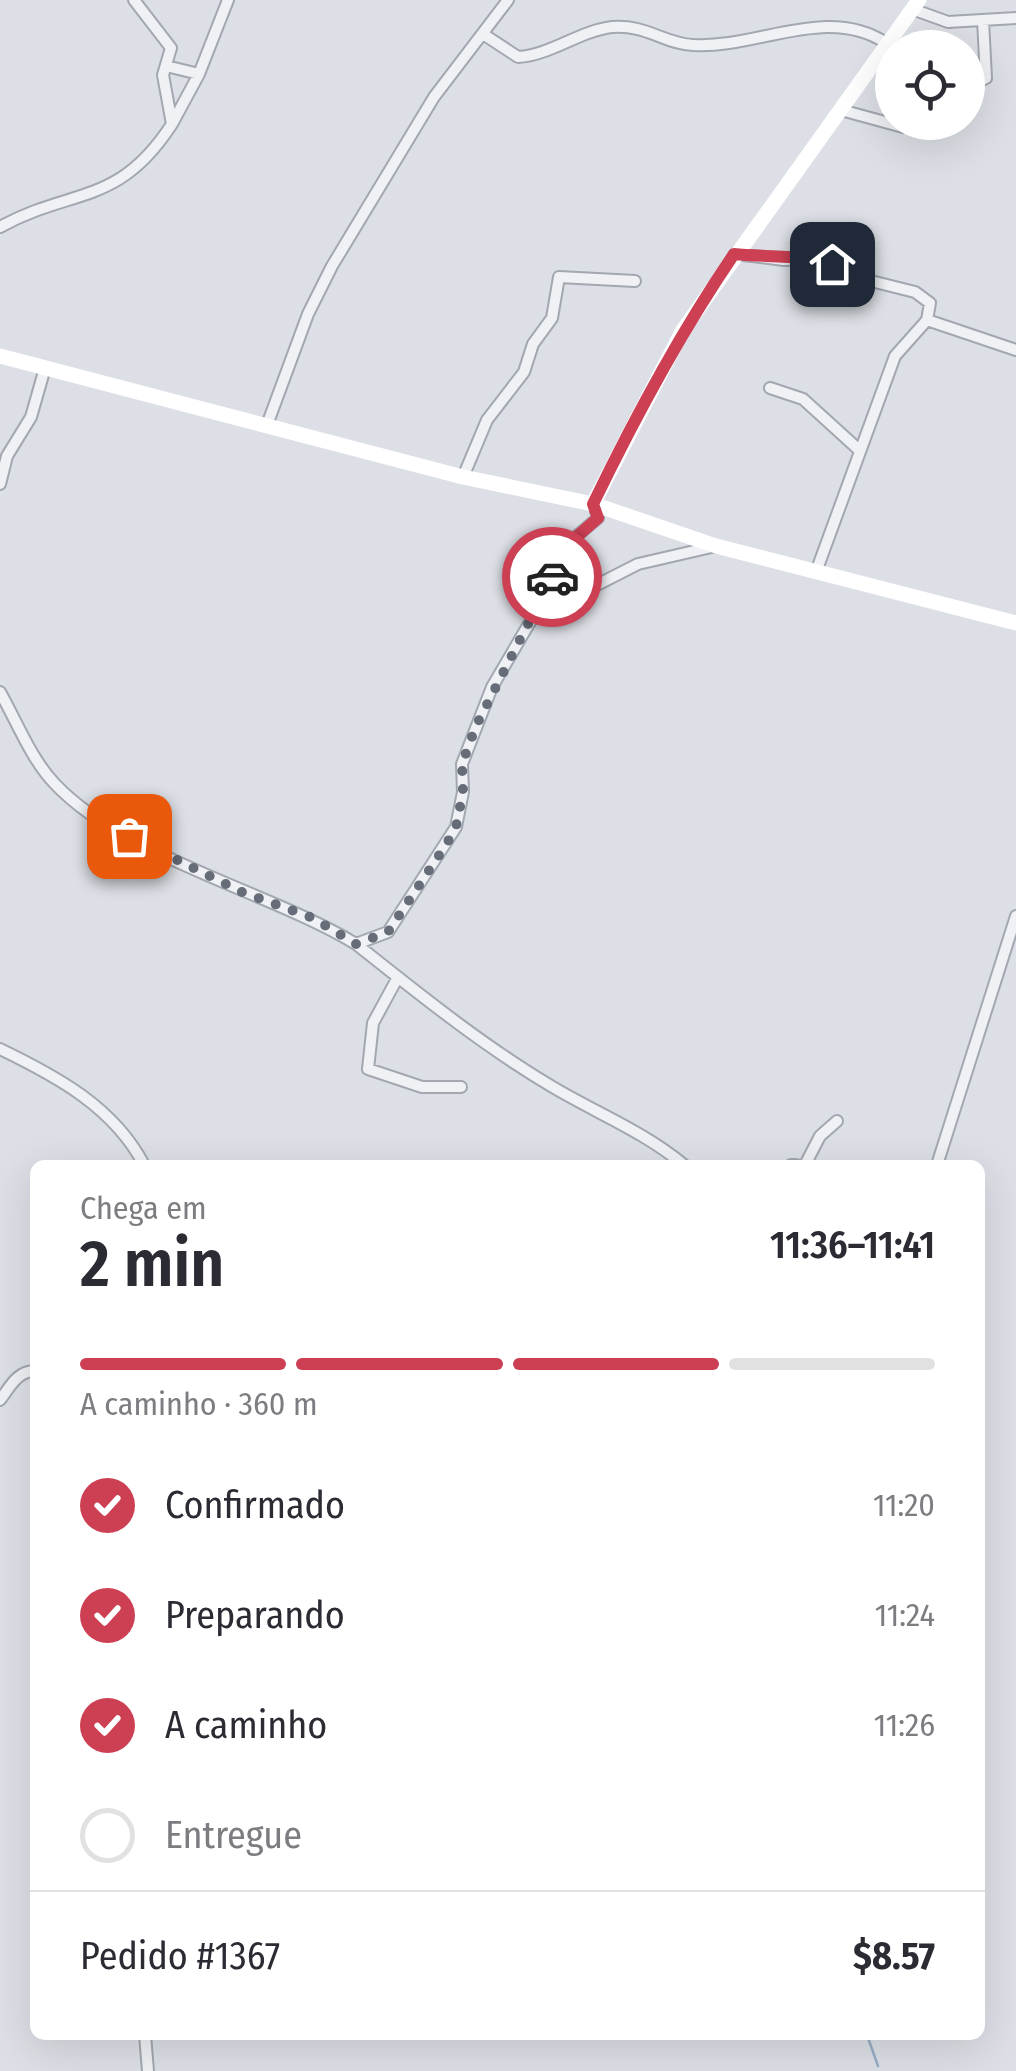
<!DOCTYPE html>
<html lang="pt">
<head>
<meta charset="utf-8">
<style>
	body { margin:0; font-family:"Fira Sans Condensed",sans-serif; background:#f2f2f3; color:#2b2b33; height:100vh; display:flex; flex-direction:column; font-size:38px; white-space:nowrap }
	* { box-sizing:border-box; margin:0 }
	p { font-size:32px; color:#7c7c81 }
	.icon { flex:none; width:55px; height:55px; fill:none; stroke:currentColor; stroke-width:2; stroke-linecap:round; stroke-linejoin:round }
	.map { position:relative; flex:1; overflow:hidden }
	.side { position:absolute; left:30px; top:1160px; width:955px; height:880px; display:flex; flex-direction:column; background:#fff; border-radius:15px; box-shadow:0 10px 40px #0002 }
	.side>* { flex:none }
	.controls { position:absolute; left:875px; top:30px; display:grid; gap:20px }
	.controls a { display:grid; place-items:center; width:110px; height:110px; border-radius:50%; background:#fff; box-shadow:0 10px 40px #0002; font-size:50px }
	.pin { position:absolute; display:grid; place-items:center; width:85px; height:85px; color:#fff; margin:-42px; border-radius:20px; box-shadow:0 5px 15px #0006 }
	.courier { position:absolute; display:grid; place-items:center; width:100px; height:100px; margin:-50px; border:8px solid #cd4054; border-radius:50%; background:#fff; color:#222; box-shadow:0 2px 12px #0007 }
	.headline em { font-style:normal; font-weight:600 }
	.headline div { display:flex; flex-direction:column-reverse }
	.headline { display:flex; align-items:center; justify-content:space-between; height:170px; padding:0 50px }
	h1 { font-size:65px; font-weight:600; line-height:75px }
	.bar { display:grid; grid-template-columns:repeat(4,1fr); gap:15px 10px; align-content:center; height:120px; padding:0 50px }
	.bar i { height:12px; border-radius:8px; background:#e1e1e2 }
	.bar .on { background:#cd4054 }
	.bar p { grid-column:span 4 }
	.line { display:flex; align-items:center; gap:25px; padding:0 50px; border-top:2px solid #e1e1e2 }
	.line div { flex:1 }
	ol { padding:0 50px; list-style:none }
	li { display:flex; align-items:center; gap:30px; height:110px }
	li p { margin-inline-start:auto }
	li .icon { padding:10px; border-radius:50%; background:#cd4054; color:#fff; stroke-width:4 }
	li:last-child { color:#7c7c81 }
	li i { width:55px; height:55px; border:5px solid #e1e1e2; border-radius:50% }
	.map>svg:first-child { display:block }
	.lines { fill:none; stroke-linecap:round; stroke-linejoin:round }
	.stream { stroke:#97aec7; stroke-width:2.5 }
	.street-casing { stroke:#a2a7b0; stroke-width:14 }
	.street { stroke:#eff1f5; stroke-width:10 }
	.secondary { stroke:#fff; stroke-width:15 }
	.done { stroke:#666c78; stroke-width:10; stroke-dasharray:0 18 }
	.route { stroke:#cd4054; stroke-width:12 }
</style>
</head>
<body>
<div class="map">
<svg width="1016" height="2071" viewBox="0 0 1016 2071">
	<rect width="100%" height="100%" fill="#dce0e6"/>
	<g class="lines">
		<!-- stream -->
		<path class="stream" d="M867,2035L878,2066"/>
		<defs>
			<path id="street" d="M912,9L948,22L1016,18
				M483,34L518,57C551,55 579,31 612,27C645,24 665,44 693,45C757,49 827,4 886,43
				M166,66L199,74
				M968,87L986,78L983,20
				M841,110L903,127
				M172,124L199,74L228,0
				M0,227C73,187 118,207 172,124L163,75L171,48L134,0
				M735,254L784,260L820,259L859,278L915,292L930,303L927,320L895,356L816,572
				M927,320L1016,350
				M770,388L803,399L858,449
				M267,425L308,314L332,266L434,97L508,0
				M463,477L487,420L524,372L533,344L552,318L559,277L635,281
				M0,484L7,456L31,417L45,368
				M534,617L638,564L716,546
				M0,692C17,722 31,759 55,784C124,857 268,891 356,944L388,932L456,827L463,792L462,764L492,687L533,617L566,545L598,518L594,504
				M356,944C419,994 482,1045 551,1086C596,1113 643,1131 684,1165
				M398,977L373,1023L368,1069L422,1087H461
				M0,1049C56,1076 114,1107 144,1165
				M791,1165H796
				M805,1165L820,1136L837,1121
				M937,1165L1016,916
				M0,1400C10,1387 17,1371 35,1371
				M145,2035L148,2071"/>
		</defs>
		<!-- street casing -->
		<use href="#street" class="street-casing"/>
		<!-- street -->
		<use href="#street" class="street"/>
		<!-- secondary -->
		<path class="secondary" d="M0,356L463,477L593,504L716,546L1016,623
			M593,504L683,330L919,0"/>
	</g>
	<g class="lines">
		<!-- done -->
		<path class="done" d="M129,836L242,892L313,918L356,944L388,932L446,845L456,827L463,792L462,764L476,726L552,577"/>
		<!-- route -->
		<path class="route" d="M552,577L566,546L598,518L593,504C635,417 680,333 734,254C762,257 811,255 832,264"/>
	</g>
</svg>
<div class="controls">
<a><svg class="icon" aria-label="locate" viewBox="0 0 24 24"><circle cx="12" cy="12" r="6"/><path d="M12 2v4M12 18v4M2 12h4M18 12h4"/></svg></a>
</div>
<div class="pin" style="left:129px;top:836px;background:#ea580c"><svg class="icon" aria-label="bag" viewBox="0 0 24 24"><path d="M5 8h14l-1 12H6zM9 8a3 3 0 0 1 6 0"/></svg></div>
<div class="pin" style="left:832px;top:264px;background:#1f2937"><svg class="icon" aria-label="home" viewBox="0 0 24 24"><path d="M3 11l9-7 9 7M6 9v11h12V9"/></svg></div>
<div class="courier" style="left:552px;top:577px"><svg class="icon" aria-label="car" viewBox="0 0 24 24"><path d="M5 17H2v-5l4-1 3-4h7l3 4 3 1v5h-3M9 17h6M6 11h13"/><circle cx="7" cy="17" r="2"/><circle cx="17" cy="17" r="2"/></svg></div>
<section class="side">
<div class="headline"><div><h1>2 min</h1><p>Chega em</p></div><em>11:36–11:41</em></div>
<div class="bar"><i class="on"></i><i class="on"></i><i class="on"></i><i></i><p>A caminho · 360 m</p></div>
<ol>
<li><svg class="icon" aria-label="check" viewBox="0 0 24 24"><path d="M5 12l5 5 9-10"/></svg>Confirmado<p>11:20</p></li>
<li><svg class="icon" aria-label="check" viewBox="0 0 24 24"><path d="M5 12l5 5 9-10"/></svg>Preparando<p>11:24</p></li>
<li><svg class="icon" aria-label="check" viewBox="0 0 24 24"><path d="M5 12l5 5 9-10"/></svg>A caminho<p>11:26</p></li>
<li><i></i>Entregue</li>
</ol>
<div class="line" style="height:130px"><div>Pedido #1367</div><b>$8.57</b></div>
</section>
</div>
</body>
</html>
